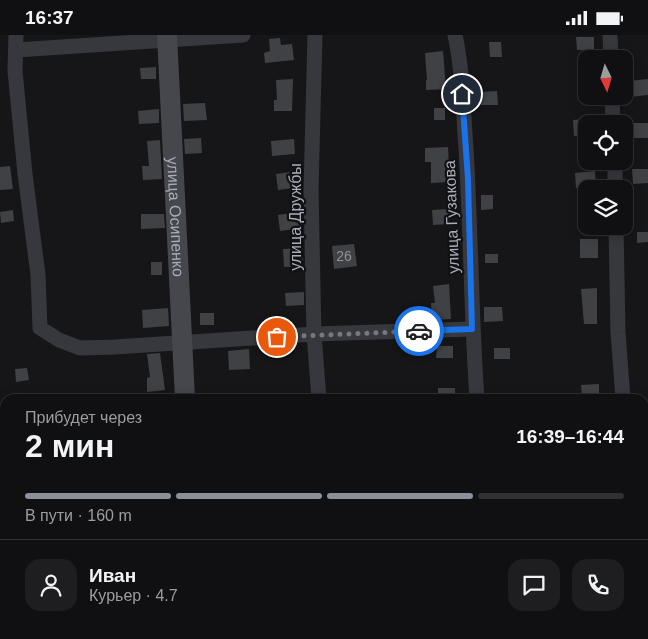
<!DOCTYPE html>
<html lang="ru">
<head>
<meta charset="utf-8">
<style>
	body { margin:0; font-family:Arial,sans-serif; background:#1e1e20; color:#f1f3f6; height:100vh; display:flex; flex-direction:column; font-size:19px; white-space:nowrap }
	* { box-sizing:border-box; margin:0 }
	p { font-size:16px; color:#9c9d9f }
	.icon { flex:none; width:28px; height:28px; fill:none; stroke:currentColor; stroke-width:2; stroke-linecap:round; stroke-linejoin:round }
	.map { position:relative; flex:1; overflow:hidden }
	.panel { position:absolute; left:0px; top:359px; width:649px; height:246px; display:flex; flex-direction:column; background:#101012; border-radius:15px 15px 0 0; box-shadow:0 2px 12px #0003,0 0 0 1px #303032 }
	.panel>* { flex:none }
	.needle { width:32px; rotate:175deg }
	.buttons { position:absolute; left:578px; top:15px; display:grid; gap:10px }
	.buttons a { display:grid; place-items:center; width:55px; height:55px; border-radius:10px; background:#101012; box-shadow:0 2px 12px #0003,0 0 0 1px #303032; font-size:25px }
	.pin { position:absolute; display:grid; place-items:center; width:42px; height:42px; color:#fff; margin:-21px; border:2px solid #fff; border-radius:50%; box-shadow:0 1px 5px #0007 }
	.courier { position:absolute; display:grid; place-items:center; width:50px; height:50px; margin:-25px; border:4px solid #1a73e8; border-radius:50%; background:#fff; color:#222; box-shadow:0 1px 6px #0007 }
	.head em { font-style:normal; font-weight:600 }
	.head div { display:flex; flex-direction:column-reverse }
	.head { display:flex; align-items:center; justify-content:space-between; height:85px; padding:0 25px }
	h1 { font-size:32px; font-weight:600; line-height:38px }
	.bar { display:grid; grid-template-columns:repeat(4,1fr); gap:8px 5px; align-content:center; height:60px; padding:0 25px }
	.bar i { height:6px; border-radius:4px; background:#303032 }
	.bar .selected { background:#8c9099 }
	.bar p { grid-column:span 4 }
	.line { display:flex; align-items:center; gap:12px; padding:0 25px; border-top:1px solid #303032 }
	.line div { flex:1 }
	.round { display:grid; place-items:center; flex:none; width:52px; height:52px; border-radius:15px; background:#1e1e20 }
	.status { display:flex; justify-content:space-between; align-items:center; height:35px; padding:0 25px; background:#101012; direction:ltr }
	.status svg { height:14px; fill:currentColor }
	.map>svg:first-child { display:block }
	.water { fill:#2c353c }
	.building { fill:#404145 }
	.lines { fill:none; stroke-linecap:round; stroke-linejoin:round }
	.street { stroke:#37383d; stroke-width:15 }
	.secondary { stroke:#45474d; stroke-width:20 }
	.done { stroke:#757880; stroke-width:5; stroke-dasharray:0 9 }
	.route { stroke:#1a73e8; stroke-width:6 }
	.labels { text-anchor:middle; stroke-width:4.5; stroke-linejoin:round; paint-order:stroke }
	.number-label { font-size:14px; fill:#8e929b }
	.street-label { font-size:16px; fill:#a8adb8; stroke:#111113 }
</style>
</head>
<body>
<div class="status"><b>16:37</b><svg viewBox="0 0 49 12"><path d="M0 12V9h3v3zM5 12V6h3v6zM10 12V3h3v9zM15 12V0h3v12zM26 1h20v11H26zM47 4h2v5h-2z"/></svg></div>
<div class="map">
<svg width="648" height="604" viewBox="0 0 648 604">
	<rect width="100%" height="100%" fill="#161618"/>
	<!-- water -->
	<path class="water" d="M648,553V604H583L585,600H644V556Z"/>
	<!-- building -->
	<path class="building" d="M576,2H594V15H577Z
		M280,3L281,10L292,9L294,25L265,28L264,18L270,16L269,4Z
		M489,7H501L502,22H490Z
		M443,16L446,54L426,55V45H427L425,18Z
		M156,32V44H141L140,33Z
		M293,44L292,76H274V65H277L276,45Z
		M648,44V60L630,62L629,46Z
		M497,56L498,70H478V57Z
		M205,68L207,85L184,86L183,69Z
		M434,73H445V85H434Z
		M159,74V88L139,89L138,76Z
		M586,84V101H574L573,85Z
		M631,88H648V103H632Z
		M201,103L202,118L185,119L184,104Z
		M294,104L295,119L272,121L271,106Z
		M160,105L162,144L143,145L142,131H149L147,106Z
		M448,112L450,147L431,148V127H425V113Z
		M10,131L13,154L0,155V132Z
		M632,134H648V148L633,149Z
		M299,136L301,152L278,155L276,139Z
		M595,136L596,152L576,153L575,138Z
		M481,160H493V174L481,175Z
		M449,174L450,189L433,190L432,175Z
		M13,175L14,186L1,188L0,177Z
		M300,177L302,193L280,196L278,180Z
		M141,179H164L165,193L141,194Z
		M637,197H648V207L637,208Z
		M580,204H598V223H580Z
		M354,209L357,231L334,234L332,211Z
		M303,213V231L284,232L283,214Z
		M485,219H498V228H485Z
		M151,227H162V240H151Z
		M449,249L451,284L432,285L431,268H435L433,251Z
		M597,253V289H584L581,254Z
		M304,257V270L286,271L285,258Z
		M484,272H502L503,286L484,287Z
		M168,273L169,291L143,293L142,275Z
		M200,278H214V290H200Z
		M437,311H453V323H436Z
		M494,313H510V324H494Z
		M249,314L250,334L229,335L228,316Z
		M160,318L165,355L147,357V343L150,342L147,319Z
		M27,333L29,345L16,347L15,334Z
		M599,349V361L582,362L581,350Z
		M438,353H455V364H438Z"/>
	<g class="lines">
		<!-- street -->
		<path class="street" d="M16,0L15,36L25,139L38,240L40,293L59,305L80,313L115,312L314,299L472,294
			M315,0L311,155L314,299L319,364
			M455,0C463,37 463,75 466,113C471,197 471,280 477,364
			M610,0L611,24
			M16,15L243,0
			M612,61L613,89
			M615,126V154
			M616,191L618,297L623,364
			M644,431H648
			M644,547L648,544
			M337,600V604
			M569,604L573,600"/>
		<!-- secondary -->
		<g class="secondary">
			<path id="s1" d="M167,0L185,364"/>
			<path d="M193,600V604"/>
		</g>
	</g>
	<g class="lines">
		<!-- done -->
		<path class="done" d="M277,302L419,296"/>
		<!-- route -->
		<path class="route" d="M419,296L472,294L468,144L462,59"/>
	</g>
	<g class="labels">
		<!-- number labels -->
		<g class="number-label">
			<text x="344" y="226">26</text>
		</g>
		<!-- street labels -->
		<g class="street-label">
			<text dy="6" stroke="none"><textPath href="#s1" startOffset="182">улица Осипенко</textPath></text>
			<text transform="translate(295 182) rotate(-90)" y="6">улица Дружбы</text>
			<text transform="translate(451 182) rotate(-92)" y="6">улица Гузакова</text>
		</g>
	</g>
</svg>
<div class="buttons">
<a><svg class="needle" viewBox="-14 -14 28 28"><path d="M0-13l5 13h-10z" fill="#e53935"/><path d="M0 13l5-13h-10z" fill="#9c9d9f"/></svg></a>
<a><svg class="icon" aria-label="locate" viewBox="0 0 24 24"><circle cx="12" cy="12" r="6"/><path d="M12 2v4M12 18v4M2 12h4M18 12h4"/></svg></a>
<a><svg class="icon" aria-label="layers" viewBox="0 0 24 24"><path d="M12 4l9 5-9 5-9-5zM3 14l9 5 9-5"/></svg></a>
</div>
<div class="pin" style="left:277px;top:302px;background:#ea580c"><svg class="icon" aria-label="bag" viewBox="0 0 24 24"><path d="M5 8h14l-1 12H6zM9 8a3 3 0 0 1 6 0"/></svg></div>
<div class="pin" style="left:462px;top:59px;background:#1f2937"><svg class="icon" aria-label="home" viewBox="0 0 24 24"><path d="M3 11l9-7 9 7M6 9v11h12V9"/></svg></div>
<div class="courier" style="left:419px;top:296px"><svg class="icon" aria-label="car" viewBox="0 0 24 24"><path d="M5 17H2v-5l4-1 3-4h7l3 4 3 1v5h-3M9 17h6M6 11h13"/><circle cx="7" cy="17" r="2"/><circle cx="17" cy="17" r="2"/></svg></div>
<section class="panel">
<div class="head"><div><h1>2 мин</h1><p>Прибудет через</p></div><em>16:39–16:44</em></div>
<div class="bar"><i class="selected"></i><i class="selected"></i><i class="selected"></i><i></i><p>В пути · 160 m</p></div>
<div class="line" style="height:90px"><a class="round"><svg class="icon" aria-label="person" viewBox="0 0 24 24"><circle cx="12" cy="8" r="4"/><path d="M4 21q1-7 8-7t8 7"/></svg></a><div><b>Иван</b><p>Курьер · 4.7</p></div><a class="round"><svg class="icon" aria-label="chat" viewBox="0 0 24 24"><path d="M4 5h16v11H9l-5 4z"/></svg></a><a class="round"><svg class="icon" aria-label="phone" viewBox="0 0 24 24"><path d="M5 4h4l2 5-3 2q2 4 5 5l2-3 5 2v4C11 20 4 13 5 4z"/></svg></a></div>
</section>
</div>
</body>
</html>
